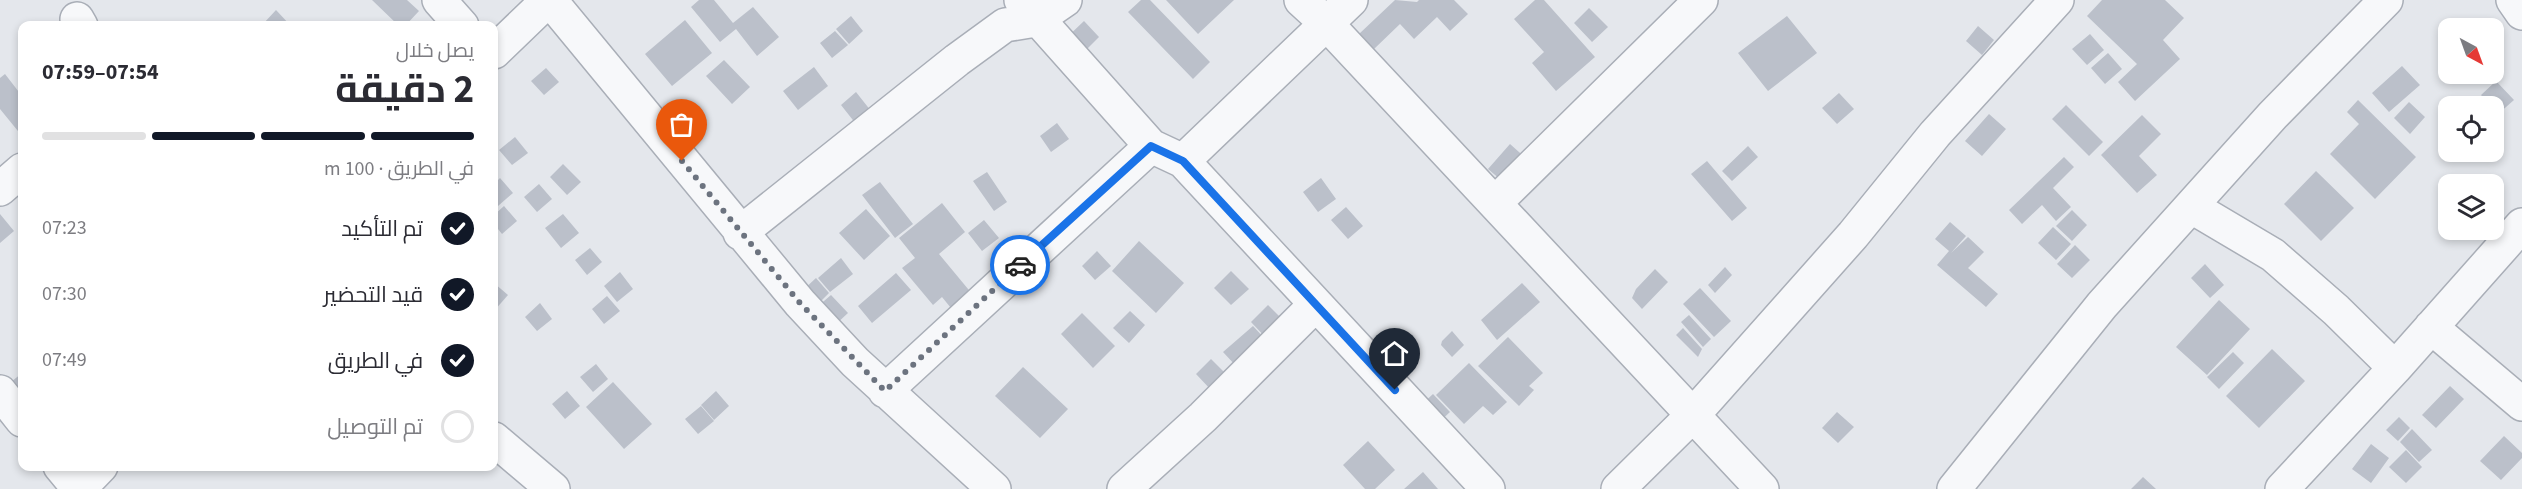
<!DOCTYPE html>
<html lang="ar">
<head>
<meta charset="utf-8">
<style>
	body { margin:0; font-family:"Source Sans 3",Cairo,sans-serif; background:#f2f2f3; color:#2b2b33; direction:rtl; height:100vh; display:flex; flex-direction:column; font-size:22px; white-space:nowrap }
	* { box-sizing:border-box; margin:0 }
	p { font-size:20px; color:#7c7c81 }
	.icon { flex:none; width:33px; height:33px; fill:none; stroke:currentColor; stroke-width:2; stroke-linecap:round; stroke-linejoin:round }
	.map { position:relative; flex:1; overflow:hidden; direction:ltr }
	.details { position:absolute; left:18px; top:21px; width:480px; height:450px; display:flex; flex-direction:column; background:#fff; border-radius:12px; box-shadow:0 3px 9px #0003; direction:rtl }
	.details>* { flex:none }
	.needle { width:39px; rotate:139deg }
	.controls { position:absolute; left:2438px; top:18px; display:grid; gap:12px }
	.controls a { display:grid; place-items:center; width:66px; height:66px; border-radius:12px; background:#fff; box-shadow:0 3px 9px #0003; font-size:30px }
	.pin { position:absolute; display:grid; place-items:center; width:51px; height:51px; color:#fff; margin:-62px -26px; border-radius:50% 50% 50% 0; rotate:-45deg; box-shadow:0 0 6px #0007 }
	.pin .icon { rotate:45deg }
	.courier { position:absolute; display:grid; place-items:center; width:60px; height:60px; margin:-30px; border:4px solid #1a73e8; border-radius:50%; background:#fff; color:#222; box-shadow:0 2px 8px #0007 }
	.headline em { font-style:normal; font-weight:700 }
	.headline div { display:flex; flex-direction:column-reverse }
	.headline { display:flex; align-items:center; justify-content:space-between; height:102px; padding:0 24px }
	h1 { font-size:39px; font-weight:700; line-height:45px }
	.bar { display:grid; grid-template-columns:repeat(4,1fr); gap:9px 6px; align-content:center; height:72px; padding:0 24px }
	.bar i { height:8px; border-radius:4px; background:#e1e1e2 }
	.bar .active { background:#111827 }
	.bar p { grid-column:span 4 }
	ol { padding:0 24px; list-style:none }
	li { display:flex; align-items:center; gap:18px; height:66px }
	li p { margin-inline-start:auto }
	li .icon { padding:6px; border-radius:50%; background:#111827; color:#fff; stroke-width:4 }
	li:last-child { color:#7c7c81 }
	li i { width:33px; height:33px; border:3px solid #e1e1e2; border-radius:50% }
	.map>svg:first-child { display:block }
	.building { fill:#bbc0ca }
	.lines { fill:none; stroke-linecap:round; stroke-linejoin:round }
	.minor-casing { stroke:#a9aeb7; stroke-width:36 }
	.minor { stroke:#f7f8fa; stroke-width:33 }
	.done { stroke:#6c737f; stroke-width:6; stroke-dasharray:0 10.8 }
	.route { stroke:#1a73e8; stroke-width:8 }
</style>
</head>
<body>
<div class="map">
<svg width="2522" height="489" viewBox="0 0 2522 489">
	<rect width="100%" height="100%" fill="#e4e7ec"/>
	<!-- building -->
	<path class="building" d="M372,0H407L419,11L405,26H399Z
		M699,0H714L733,23L753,7L779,37L757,56L736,29L720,42L691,7Z
		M1141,0H1150L1210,62L1193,79L1128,12Z
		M1166,0H1234L1198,34Z
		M1395,0L1417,2L1419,0H1454L1468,14L1450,31L1437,17L1414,39L1400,24L1374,49L1359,34Z
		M1535,0H1544L1595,57L1556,91L1532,63L1544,52L1514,19Z
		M2102,0H2165L2184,18L2163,40L2180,59L2135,101L2118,82L2137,64L2087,16Z
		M1589,8L1608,27L1592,42L1574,23Z
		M276,10L291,26H264L263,24Z
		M851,16L863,31L849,44L836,29Z
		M1787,16L1817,53L1768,91L1738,53Z
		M685,20L712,53L672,86L645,54Z
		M1084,21L1099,37L1077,59L1061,43Z
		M1978,26L1994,40L1982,55L1966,41Z
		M835,31L848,45L832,58L820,43Z
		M2090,34L2104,50L2087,65L2072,49Z
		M2108,53L2122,69L2105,84L2091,68Z
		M724,60L750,87L732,104L706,76Z
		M2402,66L2420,85L2389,112L2372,93Z
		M814,67L828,86L798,110L783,91Z
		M546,68L559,82L544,95L531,81Z
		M5,74L22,96V136L0,109V78Z
		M2496,81L2514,100L2498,114L2481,95Z
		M856,92L871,111L856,124L841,105Z
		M1839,93L1854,109L1837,124L1822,108Z
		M2358,100L2416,157L2375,199L2330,154L2359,124L2347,112Z
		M2409,102L2425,117L2410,134L2394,118Z
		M2066,105L2103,142L2089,156L2052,119Z
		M1989,114L2006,129L1982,156L1965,141Z
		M2142,115L2161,134L2139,156L2157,175L2137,193L2101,155Z
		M1057,123L1069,139L1051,152L1040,136Z
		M515,137L528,153L512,165L499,150Z
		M1510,144L1529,161L1508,186L1488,169Z
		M1748,146L1758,157L1732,181L1722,171Z
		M2064,157L2074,167L2053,188L2071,207L2056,221L2042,205L2022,224L2009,210Z
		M1707,161L1747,208L1732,221L1691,174Z
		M563,164L581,182L567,195L550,177Z
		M2316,171L2354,208L2321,241L2284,204Z
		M987,172L1007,202L994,211L973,181Z
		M500,178L513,193L498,206L494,201V184Z
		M1321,178L1336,199L1318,212L1303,192Z
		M880,182L913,224L895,238L862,195Z
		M539,184L552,199L537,212L524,197Z
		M942,203L965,232L939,254L978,301L959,318L942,297L933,305L902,268L915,258L899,238Z
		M504,206L517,221L502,234L494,224V215Z
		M1346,207L1363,226L1348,239L1331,220Z
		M866,209L890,236L864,260L839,233Z
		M2072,210L2087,225L2072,241L2056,226Z
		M0,214L14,231L0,243Z
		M563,214L579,233L561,248L545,228Z
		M984,220L999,238L982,251L968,233Z
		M1950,222L1966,236L1951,253L1968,237L1984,252L1968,268L1998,294L1986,307L1937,265L1949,251L1935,239Z
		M2053,227L2071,244L2056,260L2038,243Z
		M1139,241L1184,283L1156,313L1112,271Z
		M2075,245L2090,260L2072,278L2057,264Z
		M590,248L602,262L587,275L575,260Z
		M1097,251L1111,266L1095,280L1082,266Z
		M841,258L853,274L830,292L818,278Z
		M2205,264L2224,285L2210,298L2191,278Z
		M1725,267L1732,275L1715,293L1708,285Z
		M1655,269L1668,282L1642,309L1632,298L1636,289Z
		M1231,271L1249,289L1231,305L1214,288Z
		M620,272L633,289L617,302L604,286Z
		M896,273L911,290L872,323L858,306Z
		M816,278L829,293L815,307L801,292Z
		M494,283L508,295L494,311Z
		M1522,283L1540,302L1497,340L1481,320Z
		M1700,288L1731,321L1714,337L1683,304Z
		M831,295L848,313L834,326L817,307Z
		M607,296L620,311L604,324L592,309Z
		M2219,300L2250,329L2207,375L2176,347Z
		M540,303L552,319L537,331L525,317Z
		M1268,305L1286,323L1268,340L1251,322Z
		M1130,311L1145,325L1129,343L1113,328Z
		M1082,313L1115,346L1093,368L1061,334Z
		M1689,315L1711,339L1703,347L1681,322Z
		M1253,326L1266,340L1236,366L1223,352Z
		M1683,328L1702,349L1698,357L1676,335Z
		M1452,331L1464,345L1452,357L1441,345L1442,341Z
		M1508,337L1543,373L1529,386L1534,390L1519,406L1478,366Z
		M2272,349L2305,381L2259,428L2226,396Z
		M2233,352L2244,363L2219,389L2207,377Z
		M1211,359L1228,376L1212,391L1196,374Z
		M1469,363L1507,402L1493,415L1483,406L1464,424L1436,395Z
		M596,364L608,379L593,392L580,377Z
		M1023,367L1068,409L1040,438L995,396Z
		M22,373V396L11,382Z
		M613,382L652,424L624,449L586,407Z
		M2450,386L2464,399L2436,428L2422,415Z
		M567,391L580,406L565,419L552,404Z
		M716,391L729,406L714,420L701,405Z
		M1433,394L1450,412L1435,426L1418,408Z
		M701,406L714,421L698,434L685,419Z
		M1837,412L1854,427L1838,443L1822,428Z
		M2399,417L2410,428L2398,441L2386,430Z
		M2412,429L2432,450L2419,462L2400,442Z
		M2504,436L2522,453V458L2501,480L2480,461Z
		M1368,441L1395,470L1375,489H1365L1343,465Z
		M2371,444L2389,458L2371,483L2352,469Z
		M2406,450L2422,467L2406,483L2389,467Z
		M1423,472L1438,489H1404Z
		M2143,477L2156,489H2131Z"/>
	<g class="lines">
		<defs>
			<path id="minor" d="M439,0L462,26
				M550,0L800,303L855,362L994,489
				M1021,0L1151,146L1183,161L1488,489
				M1301,0L1325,22L1762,489
				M2513,0L2522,13
				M77,19L81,26
				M494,52L548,0
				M1183,161L1351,0
				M0,189L22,170
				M1495,203L1701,0
				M2192,207L2273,255L2336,310L2395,368
				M740,233L957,60L1005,25L1036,20L1065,0
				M2431,327L2522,404
				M885,391L1151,146
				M0,392L22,420
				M494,439L553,489
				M60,466L79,489
				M79,489L101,466
				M1124,489L1203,417L1315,305
				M1618,489L1692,416L1853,235L1935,134L2057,0
				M1954,489L2102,305L2273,115L2386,0
				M2282,489L2395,368L2522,225"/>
		</defs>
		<!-- minor casing -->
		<use href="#minor" class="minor-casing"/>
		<!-- minor -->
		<use href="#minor" class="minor"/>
	</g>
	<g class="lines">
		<!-- done -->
		<path class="done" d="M682,161L800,303L885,391L1020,265"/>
		<!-- route -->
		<path class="route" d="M1020,265L1151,146L1183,161L1395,390"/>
	</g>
</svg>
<div class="controls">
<a><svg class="needle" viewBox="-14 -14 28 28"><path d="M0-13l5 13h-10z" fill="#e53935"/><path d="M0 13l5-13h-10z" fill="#7c7c81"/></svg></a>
<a><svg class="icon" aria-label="locate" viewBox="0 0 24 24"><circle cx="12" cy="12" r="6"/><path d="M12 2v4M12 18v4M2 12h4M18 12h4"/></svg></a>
<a><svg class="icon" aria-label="layers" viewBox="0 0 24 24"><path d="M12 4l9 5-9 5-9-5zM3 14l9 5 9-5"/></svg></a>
</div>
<div class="pin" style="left:682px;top:161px;background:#ea580c"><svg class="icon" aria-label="bag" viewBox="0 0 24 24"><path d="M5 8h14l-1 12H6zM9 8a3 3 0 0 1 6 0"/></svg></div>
<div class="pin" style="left:1395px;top:390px;background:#1f2937"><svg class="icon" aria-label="home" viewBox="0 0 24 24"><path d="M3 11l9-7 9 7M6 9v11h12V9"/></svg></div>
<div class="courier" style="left:1020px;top:265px"><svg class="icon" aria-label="car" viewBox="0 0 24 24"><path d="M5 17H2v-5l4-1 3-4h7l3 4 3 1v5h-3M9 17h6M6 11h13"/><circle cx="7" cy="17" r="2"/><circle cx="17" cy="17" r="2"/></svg></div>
<section class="details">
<div class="headline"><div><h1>2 دقيقة</h1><p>يصل خلال</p></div><em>07:54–07:59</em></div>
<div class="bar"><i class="active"></i><i class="active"></i><i class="active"></i><i></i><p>في الطريق · 100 m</p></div>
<ol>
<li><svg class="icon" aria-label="check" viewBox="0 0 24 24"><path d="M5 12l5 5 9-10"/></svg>تم التأكيد<p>07:23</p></li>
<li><svg class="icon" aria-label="check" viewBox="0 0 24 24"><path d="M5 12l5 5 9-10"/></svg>قيد التحضير<p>07:30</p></li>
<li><svg class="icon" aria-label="check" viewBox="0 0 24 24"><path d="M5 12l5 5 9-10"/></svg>في الطريق<p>07:49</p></li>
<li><i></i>تم التوصيل</li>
</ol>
</section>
</div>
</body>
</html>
